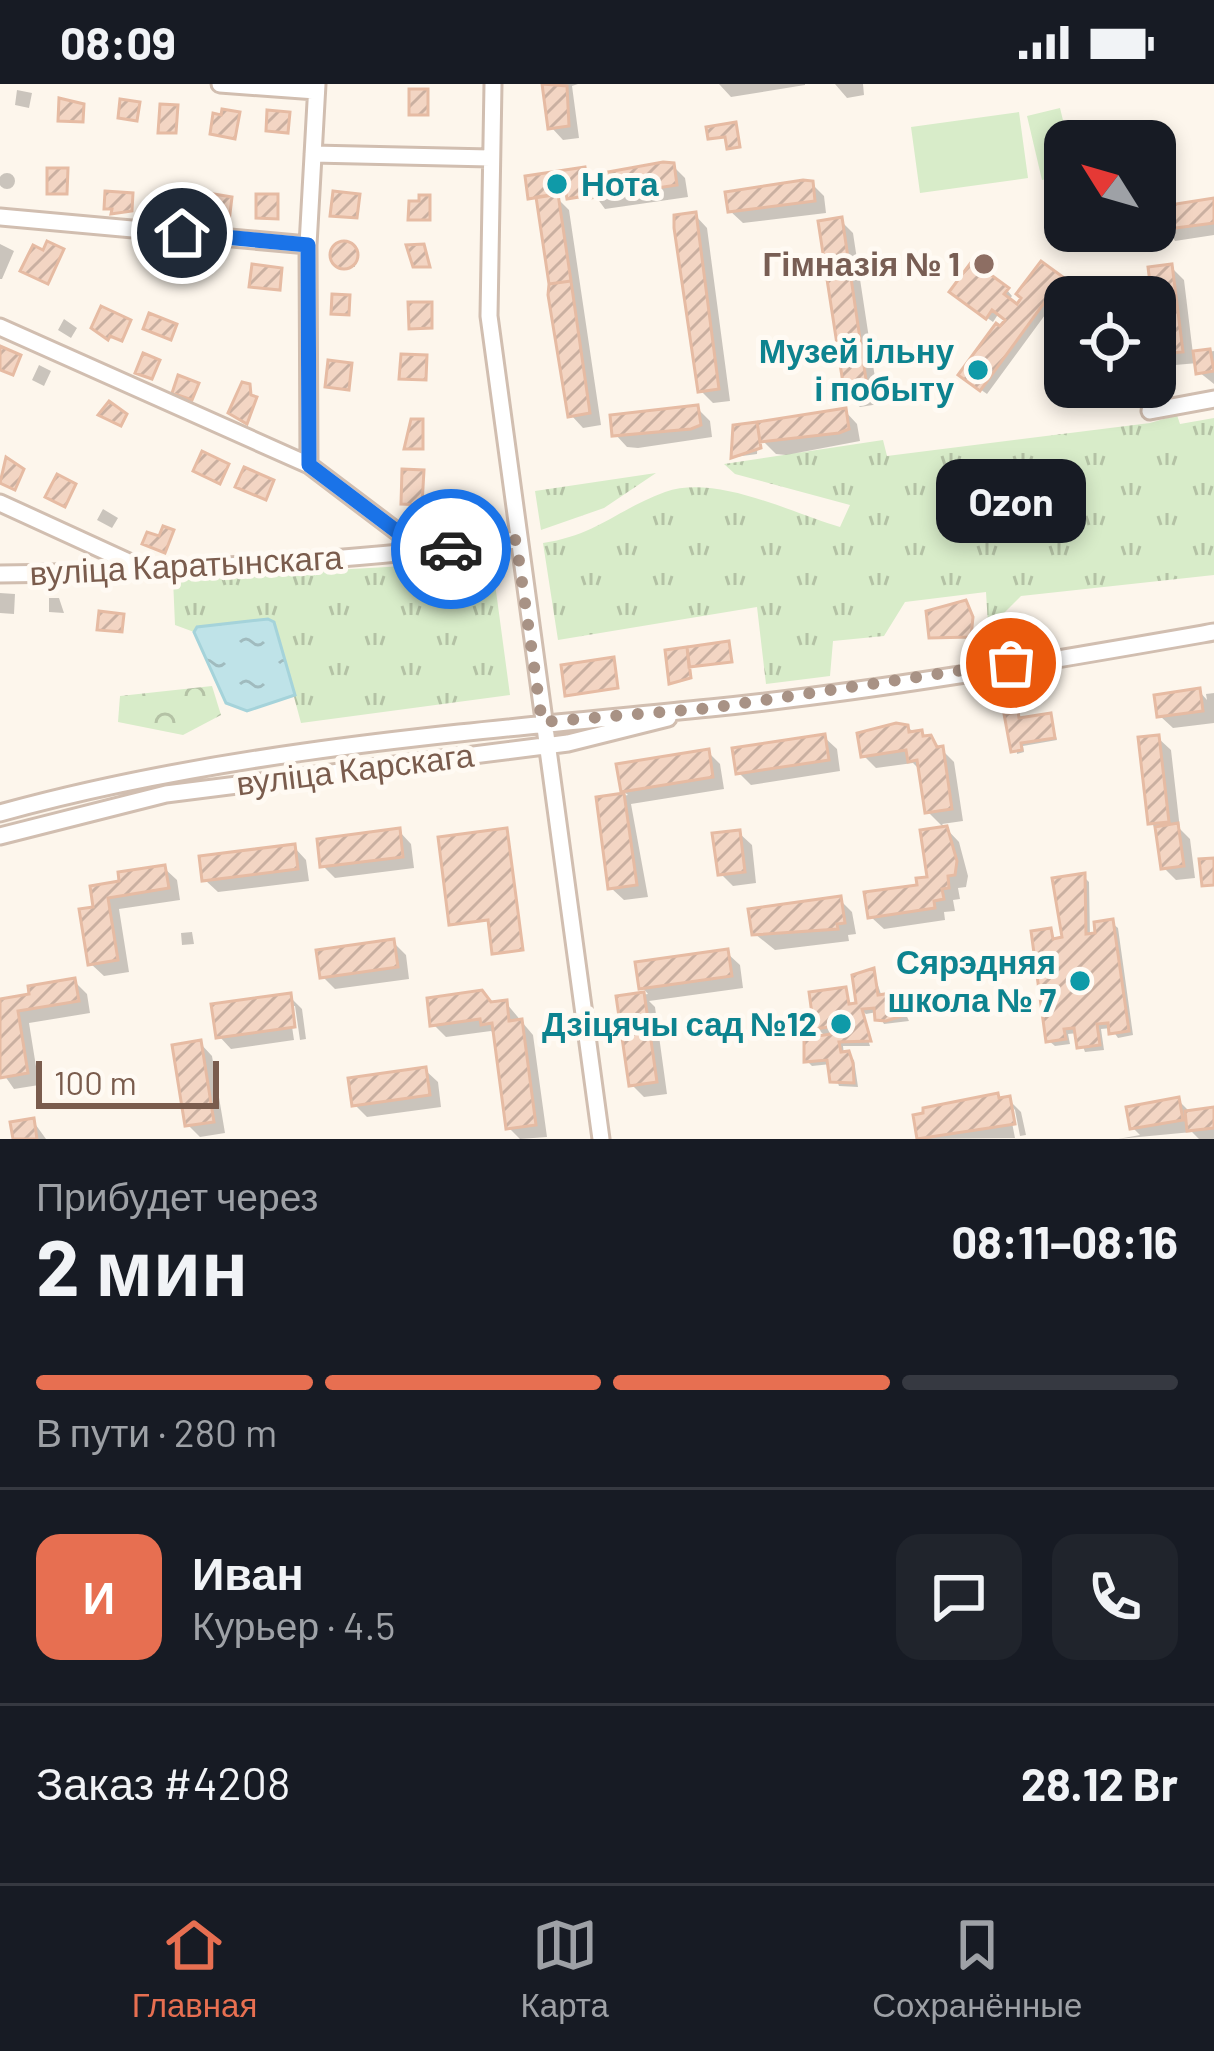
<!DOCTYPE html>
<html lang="ru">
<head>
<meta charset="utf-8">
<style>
	body { margin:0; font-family:Barlow,sans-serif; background:#20242c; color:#f1f3f6; height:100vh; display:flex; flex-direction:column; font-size:45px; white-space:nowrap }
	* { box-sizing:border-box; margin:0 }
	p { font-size:39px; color:#9ea1a6 }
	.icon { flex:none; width:66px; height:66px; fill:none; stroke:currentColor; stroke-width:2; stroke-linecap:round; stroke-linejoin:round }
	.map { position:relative; height:1055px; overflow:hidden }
	.drawer { display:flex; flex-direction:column; background:#171b24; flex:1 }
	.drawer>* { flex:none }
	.needle { width:78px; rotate:307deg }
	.tools { position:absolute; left:1044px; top:36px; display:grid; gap:24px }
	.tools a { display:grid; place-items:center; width:132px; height:132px; border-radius:24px; background:#171b24; box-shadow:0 6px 18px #0003; font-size:60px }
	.scale { position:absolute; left:36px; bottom:30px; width:183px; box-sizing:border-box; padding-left:12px; border:6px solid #7a5c4d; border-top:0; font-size:33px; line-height:42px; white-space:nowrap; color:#7a5c4d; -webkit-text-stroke:9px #fffaf3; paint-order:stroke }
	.pin { position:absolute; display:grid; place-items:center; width:102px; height:102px; color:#fff; margin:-51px; border:6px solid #fff; border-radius:50%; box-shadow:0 3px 12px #0007 }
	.courier { position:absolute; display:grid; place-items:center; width:120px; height:120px; margin:-60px; border:9px solid #1a73e8; border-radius:50%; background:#fff; color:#222; box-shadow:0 3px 15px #0007 }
	.bubble { position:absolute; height:84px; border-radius:24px; background:#171b24; box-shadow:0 6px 18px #0003; font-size:39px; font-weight:700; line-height:84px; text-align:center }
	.overview em { font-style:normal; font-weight:700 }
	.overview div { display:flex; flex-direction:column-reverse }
	.overview { display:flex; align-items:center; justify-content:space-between; height:204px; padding:0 36px }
	h1 { font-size:78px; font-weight:700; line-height:90px }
	.bar { display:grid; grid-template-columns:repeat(4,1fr); gap:18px 12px; align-content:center; height:144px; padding:0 36px }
	.bar i { height:15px; border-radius:9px; background:#363941 }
	.bar .current { background:#e76f51 }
	.bar p { grid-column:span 4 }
	.line { display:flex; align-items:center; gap:30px; padding:0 36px; border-top:3px solid #363941 }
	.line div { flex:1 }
	.round { display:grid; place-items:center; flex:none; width:126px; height:126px; border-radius:24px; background:#20242c }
	.status { display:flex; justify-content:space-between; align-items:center; height:84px; padding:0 60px; background:#171b24; direction:ltr }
	.status svg { height:33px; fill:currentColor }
	.tab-bar { display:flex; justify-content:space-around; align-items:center; height:168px; border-top:3px solid #363941; background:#171b24; font-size:33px; color:#9ea1a6 }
	.tab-bar a { display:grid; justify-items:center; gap:6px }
	.tab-bar .current { color:#e76f51 }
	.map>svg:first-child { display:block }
	.grass { fill:url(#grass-tufts) }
	.forest { fill:url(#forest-crowns) }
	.garden { fill:#d8ecc9 }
	.water { fill:url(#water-ripples); stroke:#a5d3da; stroke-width:3 }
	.shadow { fill:#0003 }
	.building { fill:url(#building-hatch); stroke:#e6bba3; stroke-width:3 }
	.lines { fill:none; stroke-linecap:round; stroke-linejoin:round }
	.minor-casing { stroke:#d1beb0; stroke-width:21 }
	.minor { stroke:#fff; stroke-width:15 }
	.done { stroke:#a89285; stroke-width:12; stroke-dasharray:0 21.6 }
	.route { stroke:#1a73e8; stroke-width:15 }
	.culture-dot { fill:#0f9aa8; stroke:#fffaf3; stroke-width:4.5 }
	.education-dot { fill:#8d6e63; stroke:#fffaf3; stroke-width:4.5 }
	.labels { text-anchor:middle; stroke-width:10; stroke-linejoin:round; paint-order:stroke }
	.culture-label { font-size:33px; font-weight:bold; fill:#0d838f; stroke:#fffaf3; text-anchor:end }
	.education-label { font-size:33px; font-weight:bold; fill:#785e54; stroke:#fffaf3; text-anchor:end }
	.street-label { font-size:33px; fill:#7a5c4d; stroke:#fffaf3 }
</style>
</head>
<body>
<div class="status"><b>08:09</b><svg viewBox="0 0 49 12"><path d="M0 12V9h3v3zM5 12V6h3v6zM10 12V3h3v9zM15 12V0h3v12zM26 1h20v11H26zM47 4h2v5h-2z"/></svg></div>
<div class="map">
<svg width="1214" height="1055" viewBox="0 0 1214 1055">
	<defs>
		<pattern id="grass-tufts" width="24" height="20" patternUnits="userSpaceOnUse" patternTransform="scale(3)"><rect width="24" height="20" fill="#d8ecc9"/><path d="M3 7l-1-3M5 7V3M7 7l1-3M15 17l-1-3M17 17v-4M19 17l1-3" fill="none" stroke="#b4c2a5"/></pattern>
		<pattern id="forest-crowns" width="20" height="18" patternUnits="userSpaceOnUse" patternTransform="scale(3)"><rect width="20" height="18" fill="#d8ecc9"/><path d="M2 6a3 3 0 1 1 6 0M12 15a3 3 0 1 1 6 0" fill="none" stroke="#b4c2a5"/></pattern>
		<pattern id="water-ripples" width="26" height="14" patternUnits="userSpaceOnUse" patternTransform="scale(3)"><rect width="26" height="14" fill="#bfe3e8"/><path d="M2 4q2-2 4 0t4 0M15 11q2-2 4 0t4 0" fill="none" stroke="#a0bbbe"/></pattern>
		<pattern id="building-hatch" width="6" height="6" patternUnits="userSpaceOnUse" patternTransform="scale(3)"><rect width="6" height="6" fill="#f3d5c3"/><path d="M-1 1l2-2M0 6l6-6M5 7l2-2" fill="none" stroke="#cab0a1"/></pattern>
	</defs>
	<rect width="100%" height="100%" fill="#fdf6ec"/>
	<!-- grass -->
	<path class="grass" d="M1177,331L1180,340L1214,334V491L1021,512L1002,531L1025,559L1024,568L990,573L986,508L905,518L884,552L833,557L830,592L766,600L757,523L558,556L543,459C597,451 618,425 665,408C716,390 789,428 840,443L850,421L735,390L724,380L883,356L887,372L1150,339Z
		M656,389L604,424L541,446L535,407Z
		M491,470L510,611L301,639L274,538L198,543L194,548L175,541L173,495L422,481Z"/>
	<!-- forest -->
	<path class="forest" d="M212,602L221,631L183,651L118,638L120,612Z"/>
	<!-- garden -->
	<path class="garden" d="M1060,24L1068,57L1065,91L1042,96L1027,32Z
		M1019,28L1028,94L920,109L911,43Z"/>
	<!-- water -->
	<path class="water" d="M268,535L274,538L295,611L247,627L226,619L194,548L197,543Z"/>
	<!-- shadow -->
	<path class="shadow" d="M548,0H578L572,2L579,54L563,56L551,43L544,16Z
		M719,0H805V1L731,13Z
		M835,0H863L864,11L847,14Z
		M17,6L32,9L29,24L15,21Z
		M1135,42L1148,57H1117Z
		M673,82L685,94L688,113L605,125L591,106L554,111L569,126L601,341L583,344L571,331L539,113Z
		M-1 97a8 8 0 1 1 16 0a8 8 0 1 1-16 0Z
		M812,100L824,112L826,129L743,139L730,127Z
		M1155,115L1156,126L1214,118V151L1175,157L1162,137L1155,138Z
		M695,131L707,144L730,317L713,319L701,307Z
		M841,137L853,149L879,320L860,323L847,311Z
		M0,160L14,167L2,195H0Z
		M335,162L355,163V183H335Z
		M1042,181L1067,201L987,310L967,296L1008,236L999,229L993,238L958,213L1007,206L1012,212L1008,217L1017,224Z
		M1171,183L1184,196L1193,270L1214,267V300L1199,288L1198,279L1175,281L1162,269Z
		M64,235L77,244L71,254L58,246Z
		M39,281L51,287L44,302L32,296Z
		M697,324L710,337L712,353L638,364L627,363L615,350Z
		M845,327L857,340L860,357L786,371L776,370L758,352L757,370L735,373L736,344Z
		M103,425L118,434L112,444L97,436Z
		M0,509L15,510L14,530L0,529Z
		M49,514H59L64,529L49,528Z
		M968,523L973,555L932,552Z
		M1199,607L1207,616L1206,610L1214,609V639L1173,644L1160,632Z
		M1017,631L1020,637L1050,632L1057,656L1023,662L1024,668L1017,670Z
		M907,644L930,654L954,678L963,737L942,740L959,758L968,792L966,803L958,804L960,815L953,816L955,827L944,828L945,836L884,845L871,833L930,795L945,745L928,728L922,688L913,679L876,684L864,672Z
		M824,653L837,665L840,687L751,701L739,689Z
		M1158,654L1171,666L1180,745L1190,755L1195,794L1176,796L1164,784L1158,747L1151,739Z
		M708,668L720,680L724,705L631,720L648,813L624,816L611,804L599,716L628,711L623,707Z
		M399,747L411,760L414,784L335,794L323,782Z
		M739,749L752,761L756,799L733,802L721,790Z
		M294,763L306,776L309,797L218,808L205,796Z
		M164,784L177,796L180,816L119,825L129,888L104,892L91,880L93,805Z
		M1083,792L1089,798L1090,853L1112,839L1118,844L1133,951L1118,954L1111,944L1101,945L1104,966L1085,968L1078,949L1068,950L1070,960L1055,962L1049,957L1050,848L1056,857L1066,856Z
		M840,816L852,828L856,850L848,851L849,857L775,866L755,850Z
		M181,849L192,848L194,860L182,861Z
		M393,858L406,871L409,895L335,905L323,893Z
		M727,869L740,881L743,904L649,917L655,923L667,1010L644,1013L632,1001L620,914L648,910L642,903Z
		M873,887L882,913L897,911L909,937L884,940L877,928L866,930L858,924L870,962H843L844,971L854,976L858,1003L839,1002L831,980L812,982L807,977L827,954L817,944L845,906L852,923L859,922Z
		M74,897L87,910L90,929L29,939L39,1001L14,1005L0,985L3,918Z
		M290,913L302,925L306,955L300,956L295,922H289L294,956L231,965L219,952Z
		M506,919L533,951L547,1053L520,1055L509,1044L497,952L491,947L446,953L433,940Z
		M744,935L745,945L731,947L730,937Z
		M200,959L212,972L225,1049L200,1053L188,1041Z
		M425,986L438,998L441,1023L367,1033L355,1021Z
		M998,1013L1009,1016L1021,1028L1026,1051L1020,1052L1015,1026L1008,1018L1015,1054L920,1055L916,1033Z
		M1178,1016L1191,1029L1214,1026V1055H1199L1192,1048L1118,1055L1140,1051L1133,1044Z
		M33,1037L46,1055H16Z"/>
	<!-- building -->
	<path class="building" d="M542,0L567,2L569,42L548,45Z
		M409,5H428V31H409Z
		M59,14L84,20L83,38L58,37Z
		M120,15L140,18L137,37L118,34Z
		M160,20L178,21L176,49H158Z
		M222,25L240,28L235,55L210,50L213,29L221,31Z
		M267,26L290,28L288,49L266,47Z
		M736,38L740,63L727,65L725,53L708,55L706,43Z
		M1136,38L1138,57H1111L1112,41Z
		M663,78L674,79L677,101L590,114L586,92Z
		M585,83L589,107L579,113L567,115L566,109L528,115L525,92Z
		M47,84H68L67,110H47Z
		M803,96L813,97L815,117L728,128L725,108Z
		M105,107L133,109L132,127L111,130L112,125H104Z
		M333,107L360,110L357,134L330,132Z
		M208,109L232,113L229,138L206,133Z
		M256,110H278V135L256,134Z
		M558,110L571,197L549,200L536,113Z
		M156,111H177V133H156Z
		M419,111H430V136H408L409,117H419Z
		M1214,114V139L1160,146L1157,123Z
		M696,128L719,305L698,308L674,144V131Z
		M842,133L868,309L845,312L818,137Z
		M330 171a14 14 0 1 1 28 0a14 14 0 1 1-28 0Z
		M47,157L64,165L48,200L20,187L33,161L43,166Z
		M424,160L430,183H413L406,161Z
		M972,177L1009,204L1004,210L1017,220L1021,214L1016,210L1041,177L1063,193L980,307L958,291L996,239L1000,242L1005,236L992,226L986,235L949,208Z
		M252,180L282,184L280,206L249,203Z
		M1172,180L1183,268L1159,270L1148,183Z
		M571,197L590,329L568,333L548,211L549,200Z
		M332,210L350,211L349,231L331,230Z
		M408,218H432V244L409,245Z
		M101,222L131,236L122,257L110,252L108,256L91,244Z
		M149,229L177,240L171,256L143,245Z
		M0,262L21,271L13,291L0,286Z
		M1210,265L1214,287L1196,290L1193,267Z
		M143,269L160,276L152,295L135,289Z
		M401,270L427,271L426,296L399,295Z
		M328,276L352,279L349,306L325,303Z
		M178,291L199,299L192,316L172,309Z
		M242,298L250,300L251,311L257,313L247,340L228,329Z
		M109,317L127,330L121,342L98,331Z
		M698,321L701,341L691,345L612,352L610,331Z
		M846,324L849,345L839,349L760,358L757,338Z
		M411,335H423V365H404Z
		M757,338L761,364L731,374L733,341Z
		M202,367L229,380L220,400L193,387Z
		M6,373L24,385L15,406L0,399Z
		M244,383L274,396L266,416L235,403Z
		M402,385L424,386L422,421L401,420Z
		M57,390L76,400L65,423L45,413Z
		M163,442L174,446L165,469L142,460L147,448L159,452Z
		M966,516L973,533L971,553L929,554L926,527Z
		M99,527L124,530L122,548L97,546Z
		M729,557L732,578L689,583L687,563Z
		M687,563L691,594L669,600L665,566Z
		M614,573L618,604L565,612L561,581Z
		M1200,604L1203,627L1157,633L1154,611Z
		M1018,628L1019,634L1051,629L1055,654L1021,659L1022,666L1011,668L1004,630Z
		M896,639L908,641L909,648L922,646L923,652L931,651L937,663L943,662L952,725L925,729L917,676L908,678L906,666L861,673L857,649Z
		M825,650L829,676L736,690L732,664Z
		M1159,651L1169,738L1148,740L1138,653Z
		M709,665L713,693L621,708L616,680Z
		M624,709L637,801L608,805L596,713Z
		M1178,739L1184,782L1161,785L1155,743Z
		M947,742L957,777L955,791L948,792L949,804L942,805L944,815L934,817L935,824L868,834L864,808L917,801L916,794L927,793L920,746Z
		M400,744L403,773L320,783L317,755Z
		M507,744L523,866L492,870L488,836L449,841L438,753Z
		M740,746L745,788L718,791L712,749Z
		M295,760L298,785L202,797L199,772Z
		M1214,774V801L1202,802L1199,775Z
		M165,781L169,804L108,814L118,876L88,881L79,825L93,823L90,802L119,797L118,788Z
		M1085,789L1086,850L1095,849L1094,838L1113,835L1129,947L1109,950L1108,939L1097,940L1100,961L1077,964L1074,944L1064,945L1066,955L1046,958L1031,847L1051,844L1053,855L1062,853L1052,794Z
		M841,812L845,839L837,840L838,845L752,851L748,825Z
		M394,855L398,883L320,894L316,866Z
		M728,865L732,892L639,905L635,878Z
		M874,884L878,911L898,908L905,931L886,937L875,936L874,924L862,925L871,957L839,958L841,968L849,967L853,979L854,999L830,998L827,976L804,978V954L831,950L830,943L814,945L809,908L846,903L849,920L856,919L852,891Z
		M75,894L79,917L18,927L28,989L0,994V915L29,910L28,902Z
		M482,906L491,918L507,916L509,937L522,935L536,1041L506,1045L492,939L481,941L480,935L430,942L427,914Z
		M644,908L657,998L629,1002L616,912Z
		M291,909L295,943L216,954L211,920Z
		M201,956L214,1038L185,1042L172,961Z
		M426,983L430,1011L352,1022L348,994Z
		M998,1009L999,1014L1010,1012L1015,1040L917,1055L913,1031L923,1029V1024Z
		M1179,1013L1183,1036L1130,1045L1126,1023Z
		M1214,1023V1044L1187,1047L1185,1027Z
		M34,1034L37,1055H13L10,1038Z"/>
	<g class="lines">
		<defs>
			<path id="minor" d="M220,0L316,7
				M493,0L489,232L601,1055
				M313,70L490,74
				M0,133L308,161
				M0,243L309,381L424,468
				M1150,327L1214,315
				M309,381L308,161L317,0
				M0,419L144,485
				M0,490C172,487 345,478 516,456
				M0,729C231,665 473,648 710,624C878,607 1048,577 1214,548
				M0,752L166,710L568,659L668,634"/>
		</defs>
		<!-- minor casing -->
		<use href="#minor" class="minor-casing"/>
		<!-- minor -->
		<use href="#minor" class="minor"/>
	</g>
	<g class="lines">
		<!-- done -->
		<path class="done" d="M451,465L516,456L542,638L711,624L1011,579"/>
		<!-- route -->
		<path class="route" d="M182,149L308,161L309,381L424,468L451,465"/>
	</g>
	<!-- markers -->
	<g class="culture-dot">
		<circle cx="557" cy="100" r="12"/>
		<circle cx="978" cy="286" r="12"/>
		<circle cx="1080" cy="897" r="12"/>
		<circle cx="841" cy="940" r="12"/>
	</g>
	<circle class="education-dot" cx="984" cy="180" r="12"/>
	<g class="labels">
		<!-- culture labels -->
		<g class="culture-label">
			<text x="581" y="112" text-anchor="start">Нота</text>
			<text x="954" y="279">Музей ільну<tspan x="954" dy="38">і побыту</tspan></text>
			<text x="1056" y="890">Сярэдняя<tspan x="1056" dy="38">школа № 7</tspan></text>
			<text x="817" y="952">Дзіцячы сад №12</text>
		</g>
		<!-- education labels -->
		<g class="education-label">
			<text x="960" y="192">Гімназія № 1</text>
		</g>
		<!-- street labels -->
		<g class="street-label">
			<text transform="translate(186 481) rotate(-3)" y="12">вуліца Каратынскага</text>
			<text transform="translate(355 685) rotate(-7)" y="12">вуліца Карскага</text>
		</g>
	</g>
</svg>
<div class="tools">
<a><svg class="needle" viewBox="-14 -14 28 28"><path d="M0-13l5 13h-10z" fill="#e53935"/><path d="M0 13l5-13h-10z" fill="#9ea1a6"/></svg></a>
<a><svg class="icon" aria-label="locate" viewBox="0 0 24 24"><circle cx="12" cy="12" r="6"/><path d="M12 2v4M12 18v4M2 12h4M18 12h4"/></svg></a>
</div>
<div class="scale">100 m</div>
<div class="pin" style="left:1011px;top:579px;background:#ea580c"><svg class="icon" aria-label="bag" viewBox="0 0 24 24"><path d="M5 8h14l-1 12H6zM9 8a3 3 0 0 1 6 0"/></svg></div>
<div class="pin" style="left:182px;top:149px;background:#1f2937"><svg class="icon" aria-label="home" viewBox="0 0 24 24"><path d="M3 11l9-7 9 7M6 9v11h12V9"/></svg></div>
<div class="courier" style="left:451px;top:465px"><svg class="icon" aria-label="car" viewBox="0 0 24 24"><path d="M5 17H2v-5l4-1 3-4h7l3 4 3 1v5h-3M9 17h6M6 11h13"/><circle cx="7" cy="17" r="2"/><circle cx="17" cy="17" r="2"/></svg></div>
<div class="bubble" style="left:936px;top:375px;width:150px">Ozon</div>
</div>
<section class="drawer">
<div class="overview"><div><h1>2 мин</h1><p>Прибудет через</p></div><em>08:11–08:16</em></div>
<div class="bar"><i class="current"></i><i class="current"></i><i class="current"></i><i></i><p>В пути · 280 m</p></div>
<div class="line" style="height:216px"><b class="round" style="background:#e76f51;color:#fff">И</b><div><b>Иван</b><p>Курьер · 4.5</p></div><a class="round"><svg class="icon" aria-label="chat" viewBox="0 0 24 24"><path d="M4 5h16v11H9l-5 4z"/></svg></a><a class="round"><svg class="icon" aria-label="phone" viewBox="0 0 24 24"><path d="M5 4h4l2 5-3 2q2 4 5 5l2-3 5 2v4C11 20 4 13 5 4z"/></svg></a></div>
<div class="line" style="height:156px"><div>Заказ #4208</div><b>28.12 Br</b></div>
</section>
<nav class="tab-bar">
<a class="current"><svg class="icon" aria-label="home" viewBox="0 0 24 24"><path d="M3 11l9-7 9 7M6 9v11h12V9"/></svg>Главная</a>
<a><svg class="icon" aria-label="map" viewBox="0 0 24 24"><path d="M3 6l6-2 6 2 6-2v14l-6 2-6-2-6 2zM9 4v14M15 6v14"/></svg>Карта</a>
<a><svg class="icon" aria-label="saved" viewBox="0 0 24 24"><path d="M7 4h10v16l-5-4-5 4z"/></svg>Сохранённые</a>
</nav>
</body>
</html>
